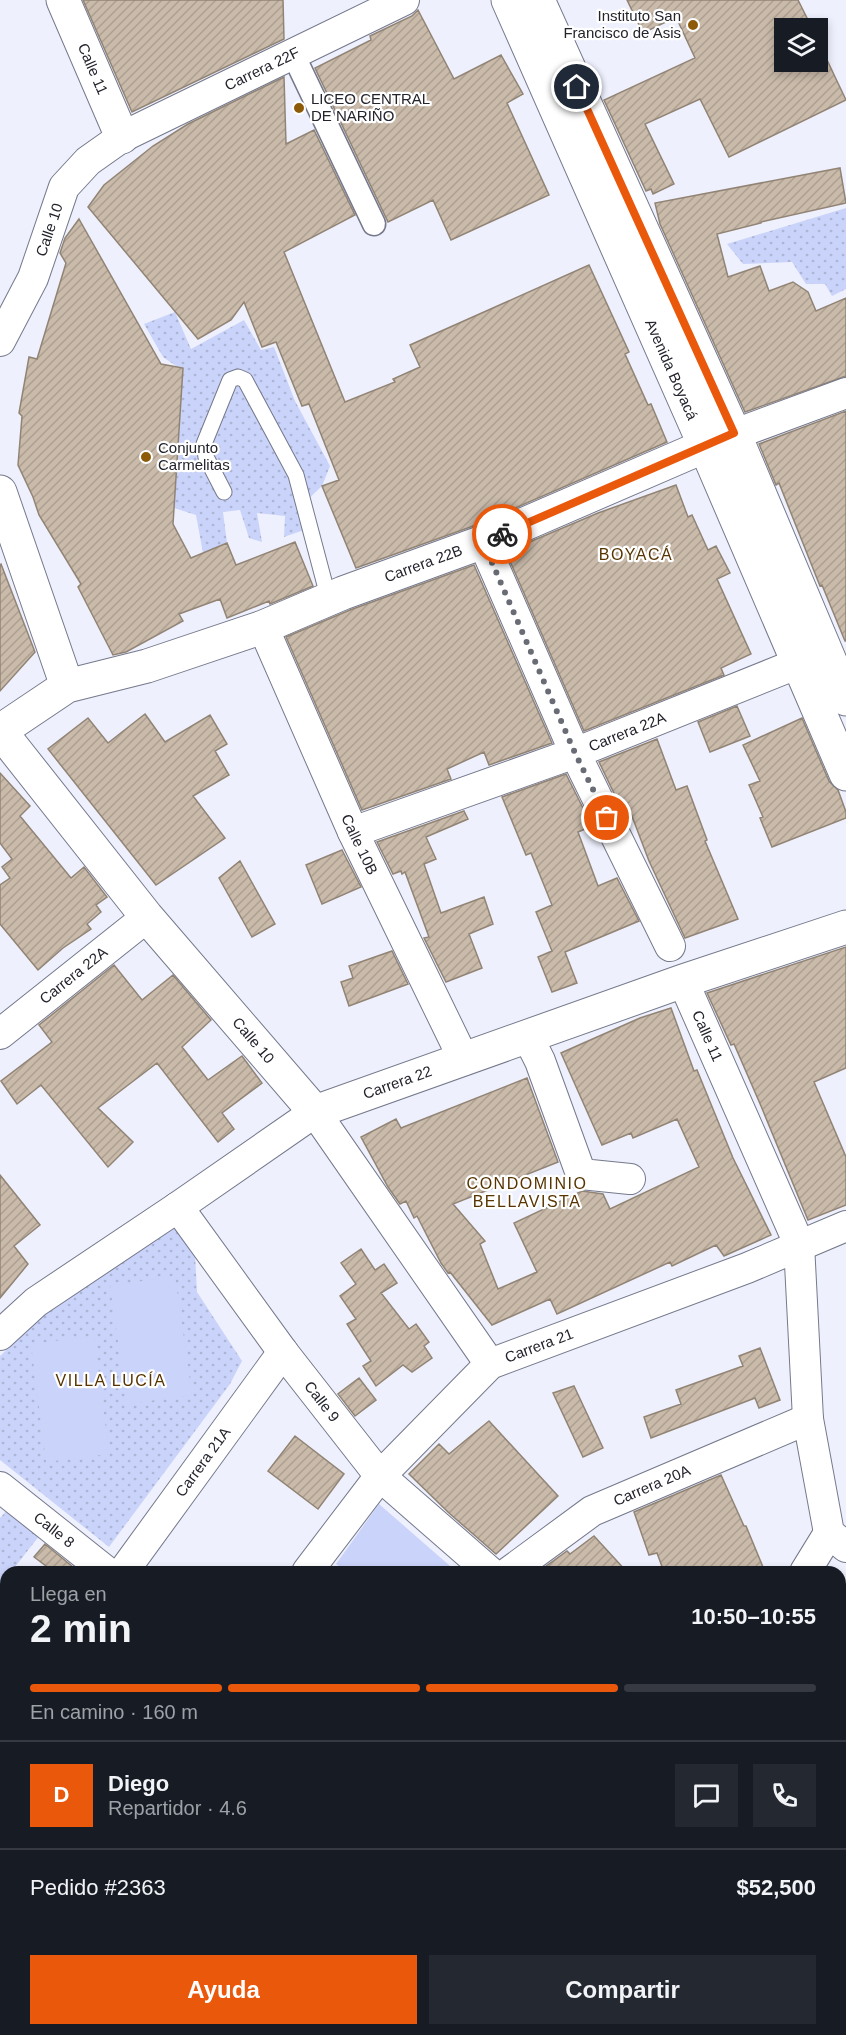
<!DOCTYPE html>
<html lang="es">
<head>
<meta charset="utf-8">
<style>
	body { margin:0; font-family:Helvetica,sans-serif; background:#242831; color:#f1f3f6; height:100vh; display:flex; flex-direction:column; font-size:22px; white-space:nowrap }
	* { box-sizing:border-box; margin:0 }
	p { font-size:20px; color:#9ea1a6 }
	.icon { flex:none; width:33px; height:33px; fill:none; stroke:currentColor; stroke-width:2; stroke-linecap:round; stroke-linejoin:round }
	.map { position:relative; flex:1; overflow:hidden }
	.sheet { position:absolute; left:0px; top:1566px; width:846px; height:470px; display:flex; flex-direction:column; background:#171b24; border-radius:18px 18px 0 0; box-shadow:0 3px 9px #0003 }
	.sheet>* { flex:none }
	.controls { position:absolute; left:774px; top:18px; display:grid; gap:12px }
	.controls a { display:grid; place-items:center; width:54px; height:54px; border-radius:0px; background:#171b24; box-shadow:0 3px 9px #0003; font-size:30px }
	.pin { position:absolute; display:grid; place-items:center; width:51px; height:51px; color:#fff; margin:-26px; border:3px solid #fff; border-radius:50%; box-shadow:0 2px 6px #0007 }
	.courier { position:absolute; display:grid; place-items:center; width:60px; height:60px; margin:-30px; border:4px solid #ea580c; border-radius:50%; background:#fff; color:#222; box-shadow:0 2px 8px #0007 }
	.head em { font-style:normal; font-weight:600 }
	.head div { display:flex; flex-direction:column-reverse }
	.head { display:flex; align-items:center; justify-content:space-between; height:102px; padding:0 30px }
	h1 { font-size:39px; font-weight:600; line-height:45px }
	.bar { display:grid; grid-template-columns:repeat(4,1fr); gap:9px 6px; align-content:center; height:72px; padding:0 30px }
	.bar i { height:8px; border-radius:4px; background:#363941 }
	.bar .on { background:#ea580c }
	.bar p { grid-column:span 4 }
	.line { display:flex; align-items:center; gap:15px; padding:0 30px; border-top:2px solid #363941 }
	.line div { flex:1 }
	.round { display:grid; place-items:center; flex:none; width:63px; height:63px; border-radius:0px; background:#242831 }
	.action { display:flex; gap:12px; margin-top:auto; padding:12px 30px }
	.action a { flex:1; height:69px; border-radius:0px; background:#ea580c; color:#fff; font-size:24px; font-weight:600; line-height:69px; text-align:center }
	.action a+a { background:#242831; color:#f1f3f6 }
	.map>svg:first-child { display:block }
	.grass { fill:url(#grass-dots) }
	.pitch { fill:#cad3fa }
	.building { fill:url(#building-hatch); stroke:#928475; stroke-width:1.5 }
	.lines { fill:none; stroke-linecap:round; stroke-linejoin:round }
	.service-casing { stroke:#75798b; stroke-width:17 }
	.pedestrian-casing { stroke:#75798b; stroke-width:25 }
	.minor-casing { stroke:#75798b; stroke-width:32 }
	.tertiary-casing { stroke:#75798b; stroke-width:35 }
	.secondary-casing { stroke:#75798b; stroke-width:35 }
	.service { stroke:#fff; stroke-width:15 }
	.pedestrian { stroke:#fff; stroke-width:22 }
	.minor { stroke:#fff; stroke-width:30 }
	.tertiary { stroke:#fff; stroke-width:33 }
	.secondary { stroke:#fff; stroke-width:33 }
	.done { stroke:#6a6c75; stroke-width:6; stroke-dasharray:0 10.8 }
	.route { stroke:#ea580c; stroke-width:8 }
	.poi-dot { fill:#8d5a08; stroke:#fff; stroke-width:2 }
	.labels { text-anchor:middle; stroke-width:4.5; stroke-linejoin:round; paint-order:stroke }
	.poi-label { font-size:15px; fill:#23242c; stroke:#fff; text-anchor:start }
	.street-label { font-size:15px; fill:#23242c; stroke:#fff }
	.neighbourhood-label { font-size:16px; letter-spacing:1.5px; fill:#573400; stroke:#fff }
</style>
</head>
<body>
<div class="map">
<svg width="846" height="2035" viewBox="0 0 846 2035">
	<defs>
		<pattern id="grass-dots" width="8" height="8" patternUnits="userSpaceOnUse" patternTransform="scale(1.5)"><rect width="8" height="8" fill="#cad3fa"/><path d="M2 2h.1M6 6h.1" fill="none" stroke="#adb5d6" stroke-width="1.8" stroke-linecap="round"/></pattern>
		<pattern id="building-hatch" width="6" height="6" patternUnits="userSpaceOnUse" patternTransform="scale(1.5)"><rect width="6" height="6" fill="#c9baaa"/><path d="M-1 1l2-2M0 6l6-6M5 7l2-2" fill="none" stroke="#aca092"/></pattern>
	</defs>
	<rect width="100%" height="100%" fill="#eef1fd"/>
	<!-- grass -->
	<path class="grass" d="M846,208V289L832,296L825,284H806L792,262L743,264L727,244Z
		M175,312L191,349L244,320L261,350L274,347L295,401L330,466L322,486L301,506L304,530L284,537L285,516L257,513L262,542L249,538L240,510L223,512L227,543L203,553L196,515L174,508L179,368L163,357L144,324Z
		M173,1226L195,1254L197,1292L242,1361L230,1384L109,1547L0,1460V1356L43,1316Z
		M8,1509L40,1535L11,1572H6V1579L0,1587L6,1592V1669L4,1671L0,1668V1518Z
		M284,2030H394L399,2035H291Z
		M478,2030H592L589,2035H475Z"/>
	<!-- pitch -->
	<path class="pitch" d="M175,1276L192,1395L127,1404L110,1286Z
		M94,1336L109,1454L46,1462L31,1344Z
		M379,1504L457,1572H347L336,1564Z"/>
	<!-- building -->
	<path class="building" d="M83,0H283L284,39L132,112Z
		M627,0H798L812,28H784V62H818V41L846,100L729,157L700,99L645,124L674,184L653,194L651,189L646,191L604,100L695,58L676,17L643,33Z
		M418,10L454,79L501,55L523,94L507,103L549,195L451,240L433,200L388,222L315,68L371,40L370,36L412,16Z
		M284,77L286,144L314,130L355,215L284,252L345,402L395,382L393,379L420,367L410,345L589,265L629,352L625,354L648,405L651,404L667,442L476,525L356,568L322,486L339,480L309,404L302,406L276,342L262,347L244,302L231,320L198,339L88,207L104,185L153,146L188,124Z
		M840,168L846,203L761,222V223L717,234L728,277L760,266L769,291L793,282L808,292L816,311L846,298V376L745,412L660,224L655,203Z
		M79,219L161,364L183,368L173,524L191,558L227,543L236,565L295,542L313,586L270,604L269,601L227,618L220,599L179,614L183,621L126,652L113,655L78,587L81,584L39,515L33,497L18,465L22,416L19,413L29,357L37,359L66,263L60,253L65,238Z
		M846,411V641H845L822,585L820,586L779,483L776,485L759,444Z
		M676,485L688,517L692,515L708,550L716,546L730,573L717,579L751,654L721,668L724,675L584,731L506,552L598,513Z
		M1,564L35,652L0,691V565Z
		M474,565L552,743L489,765L484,752L447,769L451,779L362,810L286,637L350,610Z
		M737,706L750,736L710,752L698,722Z
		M145,714L165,742L210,715L227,744L215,751L229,775L193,796L225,838L156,885L48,749L88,718L108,743Z
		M802,718L829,781L838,790L846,812V818L772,847L760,818L763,817L749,785L760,781L743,745Z
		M657,739L676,790L687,786L707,840L705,841L738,919L685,938L649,861L630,811L624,814L599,762Z
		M0,773L30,806L20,816L71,878L84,867L107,897L96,905L101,912L87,924L91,929L63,948L38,970L0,924V885L10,878L2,867L12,859L0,843Z
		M566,774L592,826L578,832L598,886L617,878L639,921L565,952L577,983L552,992L538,957L552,951L536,912L552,905L531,853L526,855L502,797Z
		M464,811L468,819L426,837L436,859L424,864L441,913L484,897L493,924L469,934L482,968L446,982L424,938L429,937L405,872L402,874L401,871L393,874L377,842Z
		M342,850L361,887L322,904L306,865Z
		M240,861L275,924L252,937L219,878Z
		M846,947V1068L814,1082L846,1157V1205L808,1220L761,1106L734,1044L731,1045L707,993Z
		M392,951L408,984L349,1006L341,982L353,978L349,966Z
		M114,965L142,1000L173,975L211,1020L182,1047L208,1080L242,1056L262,1083L222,1113L234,1129L218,1142L157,1063L98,1108L133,1142L108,1167L41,1085L17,1104L1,1081L52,1042L39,1025Z
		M671,1008L694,1071L697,1070L733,1158L771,1235L724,1256L716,1245L672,1266L670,1262L557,1314L550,1299L492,1325L450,1272L448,1273L441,1263L417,1216L414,1218L406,1201L400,1204L388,1187L361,1137L396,1119L401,1128L527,1078L558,1162L453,1204L485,1241L480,1244L498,1289L537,1272L514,1223L582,1191L603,1194L610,1209L699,1167L677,1119L633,1138L631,1133L602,1145L561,1053L640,1018Z
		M0,1175L40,1225L14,1246L28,1264L0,1298Z
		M361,1249L375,1270L384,1264L397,1283L381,1293L409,1329L416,1324L429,1342L424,1346L432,1358L412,1372L403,1365L376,1386L363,1366L371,1361L347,1324L356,1319L340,1296L356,1284L341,1263Z
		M760,1348L780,1400L759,1408L755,1398L651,1438L644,1417L681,1404L676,1390L743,1366L739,1356Z
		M359,1378L376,1400L355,1416L338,1394Z
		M574,1386L603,1448L583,1457L553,1393Z
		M489,1421L558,1496L496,1554L449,1513L409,1474L439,1444L449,1454Z
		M295,1436L344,1474L318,1509L268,1471Z
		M721,1475L744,1526H746L765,1572H664L657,1553L649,1555L634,1512Z
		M594,1536L627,1572H538L567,1551L570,1554Z
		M45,1544L79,1572H54L34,1557Z"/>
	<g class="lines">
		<defs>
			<path id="service" d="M224,492L206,457L204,444L230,380L238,377L245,380L296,475L329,600"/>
			<path id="pedestrian" d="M293,54L374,224"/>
			<g id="minor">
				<path id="s1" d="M0,341L33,278L64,187L88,161L122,137L404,0"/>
				<path d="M711,443L846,393"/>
				<path d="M483,542L575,753L670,946"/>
				<path id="s2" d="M263,627L353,832L464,1060"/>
				<path id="s3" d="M353,832L575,753L799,663"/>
				<path id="s4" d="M683,981L799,1244L808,1419L829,1533L846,1547"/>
				<path id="s5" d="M0,1034L147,917"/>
				<path d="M528,1037L540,1061L581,1174L630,1179"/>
				<path id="s6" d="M178,1207L283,1352L380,1476L490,1572"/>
				<path d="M0,1335L36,1302L178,1207L315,1112L490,1364"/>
				<path id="s7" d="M0,1487L107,1572"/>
				<path id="s8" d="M123,1572L283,1352"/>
				<path id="s9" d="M307,1572L380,1476L490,1364L747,1268L846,1226"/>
				<path id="s10" d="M509,1572L592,1511L808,1419"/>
				<path d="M805,1572L829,1533"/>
				<path d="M0,1725L6,1718"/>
				<path d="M840,1801L846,1790"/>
				<path d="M0,1845L6,1850"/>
				<path d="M840,1994L846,1995"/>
				<path d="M218,2030L224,2035"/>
				<path d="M701,2035L704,2030"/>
				<path d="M826,2035L827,2030"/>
			</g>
			<g id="tertiary">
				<path id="s11" d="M63,0L122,137"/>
				<path d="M0,492L67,686"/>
				<path id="s12" d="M0,731L147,917L315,1112L683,981L846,927"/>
				<path id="s13" d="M0,731L67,686L147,666L263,627L343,593L483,542L705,446"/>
			</g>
			<g id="secondary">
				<path id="s14" d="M508,0L705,446L846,774"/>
				<path d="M538,0L734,433L846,699"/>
			</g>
		</defs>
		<!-- service casing -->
		<use href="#service" class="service-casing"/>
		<!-- pedestrian casing -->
		<use href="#pedestrian" class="pedestrian-casing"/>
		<!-- minor casing -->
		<use href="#minor" class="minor-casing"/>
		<!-- tertiary casing -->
		<use href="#tertiary" class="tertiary-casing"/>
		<!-- secondary casing -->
		<use href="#secondary" class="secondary-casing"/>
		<!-- service -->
		<use href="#service" class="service"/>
		<!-- pedestrian -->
		<use href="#pedestrian" class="pedestrian"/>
		<!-- minor -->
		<use href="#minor" class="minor"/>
		<!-- tertiary -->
		<use href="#tertiary" class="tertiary"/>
		<!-- secondary -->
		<use href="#secondary" class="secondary"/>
	</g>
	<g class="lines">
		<!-- done -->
		<path class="done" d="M502,534L483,542L575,753L607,818"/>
		<!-- route -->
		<path class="route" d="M502,534L734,433L577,87"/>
	</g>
	<!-- markers -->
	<g class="poi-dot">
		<circle cx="693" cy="25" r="6"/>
		<circle cx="299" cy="108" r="6"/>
		<circle cx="146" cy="457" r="6"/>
	</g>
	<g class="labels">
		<!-- poi labels -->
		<g class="poi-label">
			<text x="681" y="21" text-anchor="end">Instituto San<tspan x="681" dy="17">Francisco de Asis</tspan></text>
			<text x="311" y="104">LICEO CENTRAL<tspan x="311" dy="17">DE NARIÑO</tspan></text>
			<text x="158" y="453">Conjunto<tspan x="158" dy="17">Carmelitas</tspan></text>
		</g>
		<!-- street labels -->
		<g class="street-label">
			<text dy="5" stroke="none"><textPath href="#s11" startOffset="75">Calle 11</textPath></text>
			<text dy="5" stroke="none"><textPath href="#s1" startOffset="400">Carrera 22F</textPath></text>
			<text dy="5" stroke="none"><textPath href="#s1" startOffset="122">Calle 10</textPath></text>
			<text dy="5" stroke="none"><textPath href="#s14" startOffset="404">Avenida Boyacá</textPath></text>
			<text dy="5" stroke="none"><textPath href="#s13" startOffset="458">Carrera 22B</textPath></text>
			<text dy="5" stroke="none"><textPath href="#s3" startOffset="292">Carrera 22A</textPath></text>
			<text dy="5" stroke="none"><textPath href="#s2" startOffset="238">Calle 10B</textPath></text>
			<text dy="5" stroke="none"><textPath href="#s5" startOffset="94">Carrera 22A</textPath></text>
			<text dy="5" stroke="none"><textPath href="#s4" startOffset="60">Calle 11</textPath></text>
			<text dy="5" stroke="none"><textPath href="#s12" startOffset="400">Calle 10</textPath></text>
			<text dy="5" stroke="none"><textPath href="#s12" startOffset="582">Carrera 22</textPath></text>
			<text dy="5" stroke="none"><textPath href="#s9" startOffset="330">Carrera 21</textPath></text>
			<text dy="5" stroke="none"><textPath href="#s6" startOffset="242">Calle 9</textPath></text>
			<text dy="5" stroke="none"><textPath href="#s8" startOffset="136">Carrera 21A</textPath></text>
			<text dy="5" stroke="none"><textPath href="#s10" startOffset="168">Carrera 20A</textPath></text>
			<text dy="5" stroke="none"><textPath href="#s7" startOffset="69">Calle 8</textPath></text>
		</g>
		<!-- neighbourhood labels -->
		<g class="neighbourhood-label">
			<text x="636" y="560">BOYACÁ</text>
			<text x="527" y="1189">CONDOMINIO<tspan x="527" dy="18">BELLAVISTA</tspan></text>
			<text x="111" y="1386">VILLA LUCÍA</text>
		</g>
	</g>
</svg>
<div class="controls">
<a><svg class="icon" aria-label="layers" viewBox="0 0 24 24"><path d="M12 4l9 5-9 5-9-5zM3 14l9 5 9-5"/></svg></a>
</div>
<div class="pin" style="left:607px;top:818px;background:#ea580c"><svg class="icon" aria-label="bag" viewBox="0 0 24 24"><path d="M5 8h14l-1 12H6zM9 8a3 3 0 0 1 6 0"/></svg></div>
<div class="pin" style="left:577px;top:87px;background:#1f2937"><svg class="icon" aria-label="home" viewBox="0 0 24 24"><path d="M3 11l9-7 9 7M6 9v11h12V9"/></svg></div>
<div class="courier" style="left:502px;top:534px"><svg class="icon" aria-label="bike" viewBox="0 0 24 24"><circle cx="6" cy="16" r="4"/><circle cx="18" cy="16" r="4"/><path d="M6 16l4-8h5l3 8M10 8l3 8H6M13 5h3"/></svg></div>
<section class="sheet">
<div class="head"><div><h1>2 min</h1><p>Llega en</p></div><em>10:50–10:55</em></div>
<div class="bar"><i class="on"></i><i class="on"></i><i class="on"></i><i></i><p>En camino · 160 m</p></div>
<div class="line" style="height:108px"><b class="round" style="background:#ea580c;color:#fff">D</b><div><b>Diego</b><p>Repartidor · 4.6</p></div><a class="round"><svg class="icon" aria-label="chat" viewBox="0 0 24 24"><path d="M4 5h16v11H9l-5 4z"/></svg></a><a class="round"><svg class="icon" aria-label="phone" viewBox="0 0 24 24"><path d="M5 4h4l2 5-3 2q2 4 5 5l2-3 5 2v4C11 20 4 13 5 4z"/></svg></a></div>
<div class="line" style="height:78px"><div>Pedido #2363</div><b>$52,500</b></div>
<div class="action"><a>Ayuda</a><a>Compartir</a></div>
</section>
</div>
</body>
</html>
